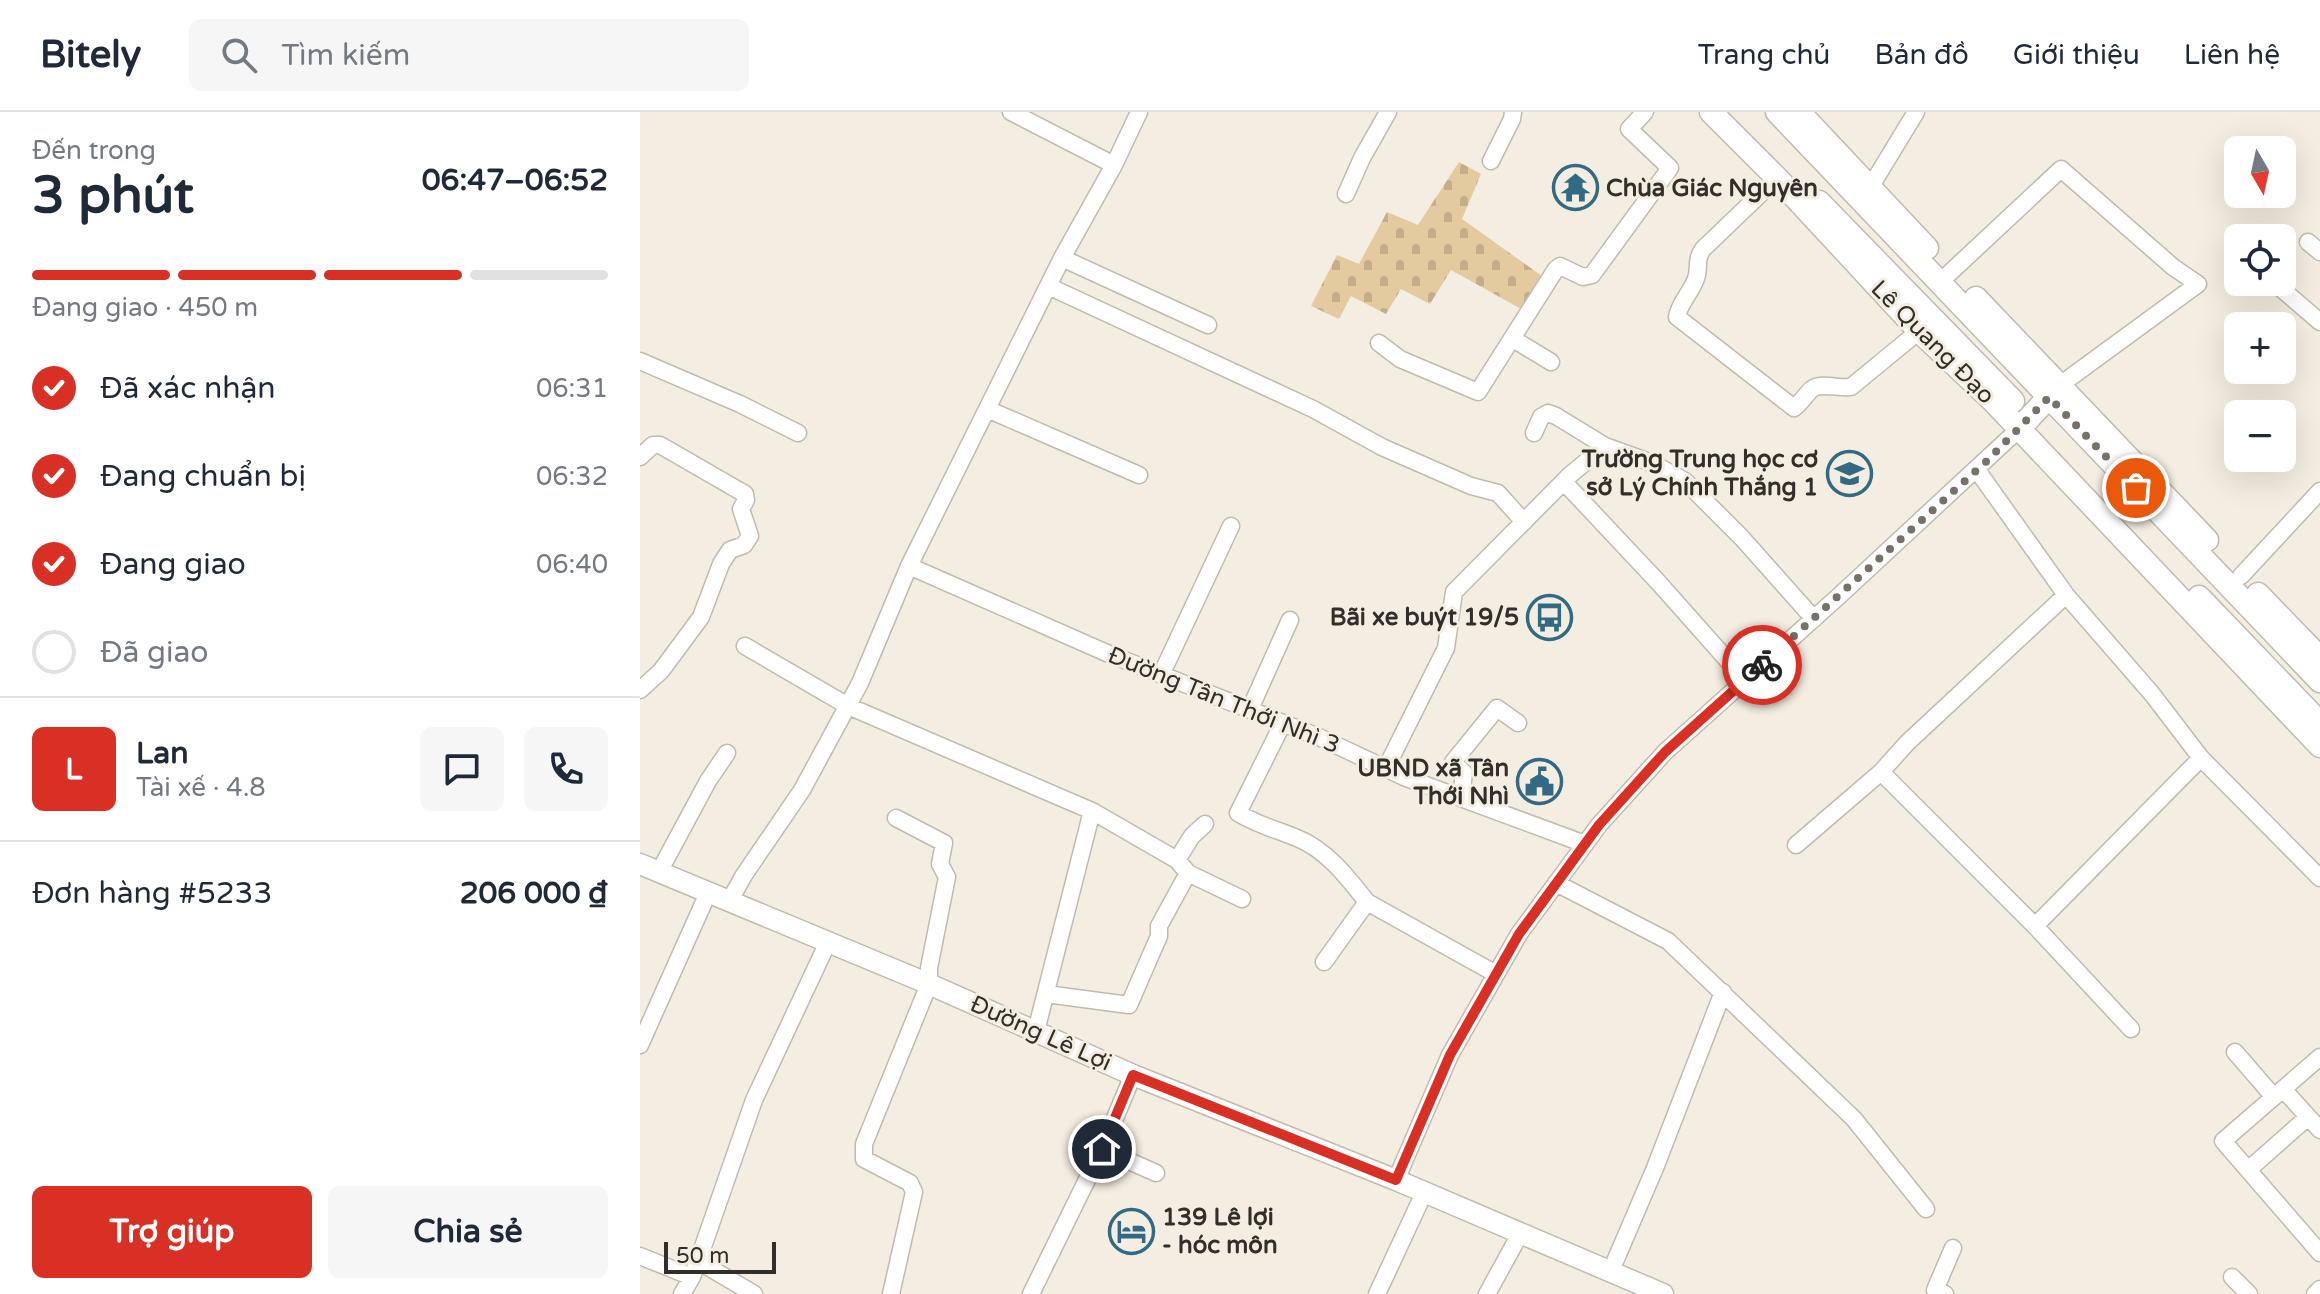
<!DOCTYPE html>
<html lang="vi">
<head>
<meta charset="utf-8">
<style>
	body { margin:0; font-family:"Varela Round",sans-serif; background:#f6f6f7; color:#1f2937; height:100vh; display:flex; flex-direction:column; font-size:30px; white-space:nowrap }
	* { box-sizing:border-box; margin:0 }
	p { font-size:26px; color:#747a83 }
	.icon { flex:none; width:44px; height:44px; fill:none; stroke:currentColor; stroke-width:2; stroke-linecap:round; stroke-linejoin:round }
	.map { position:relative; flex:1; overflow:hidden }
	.panel { display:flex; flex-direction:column; background:#fff; width:640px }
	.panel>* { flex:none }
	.needle { width:52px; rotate:171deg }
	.tools { position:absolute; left:1584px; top:24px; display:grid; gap:16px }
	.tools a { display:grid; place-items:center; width:72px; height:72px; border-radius:12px; background:#fff; box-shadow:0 8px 32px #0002; font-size:40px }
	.scale { position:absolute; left:24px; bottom:20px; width:112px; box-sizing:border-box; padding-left:8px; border:4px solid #322f2a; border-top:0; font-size:22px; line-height:28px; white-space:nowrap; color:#322f2a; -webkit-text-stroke:6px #f4ede1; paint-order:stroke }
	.pin { position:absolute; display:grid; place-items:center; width:68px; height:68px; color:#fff; margin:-34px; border:4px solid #fff; border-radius:50%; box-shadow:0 2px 8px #0007 }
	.courier { position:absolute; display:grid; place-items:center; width:80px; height:80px; margin:-40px; border:6px solid #d93025; border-radius:50%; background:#fff; color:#222; box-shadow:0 2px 10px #0007 }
	.head em { font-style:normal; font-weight:700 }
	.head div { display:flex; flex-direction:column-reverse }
	.head { display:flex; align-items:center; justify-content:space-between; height:136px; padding:0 32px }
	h1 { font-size:52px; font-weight:700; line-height:60px }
	.bar { display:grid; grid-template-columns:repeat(4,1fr); gap:12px 8px; align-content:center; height:96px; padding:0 32px }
	.bar i { height:10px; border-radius:6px; background:#e0e1e3 }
	.bar .current { background:#d93025 }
	.bar p { grid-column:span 4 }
	.line { display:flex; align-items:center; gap:20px; padding:0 32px; border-top:2px solid #e0e1e3 }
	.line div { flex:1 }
	.round { display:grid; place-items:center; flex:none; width:84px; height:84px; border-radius:12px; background:#f6f6f7 }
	ol { padding:0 32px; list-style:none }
	li { display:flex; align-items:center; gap:24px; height:88px }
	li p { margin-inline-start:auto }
	li .icon { padding:8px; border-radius:50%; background:#d93025; color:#fff; stroke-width:4 }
	li:last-child { color:#747a83 }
	li i { width:44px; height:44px; border:4px solid #e0e1e3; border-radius:50% }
	.primary-button { display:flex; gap:16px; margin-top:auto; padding:16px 32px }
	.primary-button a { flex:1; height:92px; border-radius:12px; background:#d93025; color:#fff; font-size:32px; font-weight:700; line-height:92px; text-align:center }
	.primary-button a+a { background:#f6f6f7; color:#1f2937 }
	header { display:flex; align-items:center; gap:48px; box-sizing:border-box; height:112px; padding:0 40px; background:#fff; border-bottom:2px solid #e0e1e3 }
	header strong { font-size:38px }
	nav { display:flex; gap:44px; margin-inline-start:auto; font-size:28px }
	.search { width:560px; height:72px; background:#f6f6f7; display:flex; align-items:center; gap:20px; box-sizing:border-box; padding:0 28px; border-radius:12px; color:#747a83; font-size:30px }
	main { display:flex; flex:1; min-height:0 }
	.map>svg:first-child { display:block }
	.cemetery { fill:url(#cemetery-stones) }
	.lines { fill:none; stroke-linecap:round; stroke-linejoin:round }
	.minor-casing { stroke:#c1bbaf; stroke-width:19 }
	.major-casing { stroke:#c1bbaf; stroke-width:23 }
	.highway-casing { stroke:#c1bbaf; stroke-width:25 }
	.minor { stroke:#fff; stroke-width:16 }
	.major { stroke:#fff; stroke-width:20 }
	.highway { stroke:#fff; stroke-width:22 }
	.done { stroke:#76726a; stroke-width:8; stroke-dasharray:0 14.4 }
	.route { stroke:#d93025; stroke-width:10 }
	.labels { text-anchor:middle; stroke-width:6; stroke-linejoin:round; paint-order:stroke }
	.poi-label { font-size:24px; font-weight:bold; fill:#322f2a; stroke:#f4ede1; text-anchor:end }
	.street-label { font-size:24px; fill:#322f2a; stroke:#f4ede1 }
</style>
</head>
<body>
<header>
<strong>Bitely</strong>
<div class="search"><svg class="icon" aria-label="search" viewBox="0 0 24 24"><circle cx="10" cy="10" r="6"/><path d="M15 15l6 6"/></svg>Tìm kiếm</div>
<nav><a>Trang chủ</a><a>Bản đồ</a><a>Giới thiệu</a><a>Liên hệ</a></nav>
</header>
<main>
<section class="panel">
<div class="head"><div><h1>3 phút</h1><p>Đến trong</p></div><em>06:47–06:52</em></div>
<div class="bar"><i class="current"></i><i class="current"></i><i class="current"></i><i></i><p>Đang giao · 450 m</p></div>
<ol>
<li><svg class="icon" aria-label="check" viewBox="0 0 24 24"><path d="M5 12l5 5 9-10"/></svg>Đã xác nhận<p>06:31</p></li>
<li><svg class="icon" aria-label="check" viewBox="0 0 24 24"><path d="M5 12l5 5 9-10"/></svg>Đang chuẩn bị<p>06:32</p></li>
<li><svg class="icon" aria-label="check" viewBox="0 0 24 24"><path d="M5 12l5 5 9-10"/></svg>Đang giao<p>06:40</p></li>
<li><i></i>Đã giao</li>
</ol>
<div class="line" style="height:144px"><b class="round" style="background:#d93025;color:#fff">L</b><div><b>Lan</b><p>Tài xế · 4.8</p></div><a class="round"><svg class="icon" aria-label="chat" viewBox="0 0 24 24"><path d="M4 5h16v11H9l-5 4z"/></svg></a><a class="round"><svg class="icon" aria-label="phone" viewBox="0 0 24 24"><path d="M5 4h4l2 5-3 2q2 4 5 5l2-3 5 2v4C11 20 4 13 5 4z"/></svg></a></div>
<div class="line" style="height:104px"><div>Đơn hàng #5233</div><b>206 000 ₫</b></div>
<div class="primary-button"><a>Trợ giúp</a><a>Chia sẻ</a></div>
</section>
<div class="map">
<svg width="1680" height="1182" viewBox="0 0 1680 1182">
	<defs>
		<pattern id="cemetery-stones" width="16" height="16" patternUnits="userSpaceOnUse" patternTransform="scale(2)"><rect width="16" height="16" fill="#e3ca9f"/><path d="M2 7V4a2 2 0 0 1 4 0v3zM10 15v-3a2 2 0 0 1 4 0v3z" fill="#c3ae89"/></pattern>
	</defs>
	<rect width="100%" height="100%" fill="#f4ede1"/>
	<!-- cemetery -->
	<path class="cemetery" d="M819,50L841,62L822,107L902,164L883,198L811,158L790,192L761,177L746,202L711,184L699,207L671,194L697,143L719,152L747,100L778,113Z"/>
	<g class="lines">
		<defs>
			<path id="minor" d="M371,0L474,53
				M851,49L872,7L873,0
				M1137,66L1063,137C1056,147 1059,152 1057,163C1054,178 1039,190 1037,205L1154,296C1161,291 1166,282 1172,277C1181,270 1200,277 1211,275L1279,219
				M1231,74L1276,0
				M706,82L722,46L748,0
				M1668,130L1680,140
				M422,146L568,213
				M1300,170L1421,57L1533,155L1558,172L1420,273
				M1637,173L1680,210
				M408,174L673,297L742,335L831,374L858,381L884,410
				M873,227L911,250
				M739,231L760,247L838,280L916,157L920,154L943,165L952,163L1030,56L989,17L1005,0
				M0,249L100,292L158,321
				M347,297L499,363
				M894,321L901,305L908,301L916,304L965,334
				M0,345L13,333H20L105,382L106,388L101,397L110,424L104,433L90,438L81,452L61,505L21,559L0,578
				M1337,358L1426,483L1512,582L1561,646L1680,766
				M924,370L1018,470L1105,568
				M269,454L469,542L681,626L764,665L945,732
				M1601,464L1680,379
				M1426,483L1267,631L1241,660L1395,814L1561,646
				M105,534L208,594L452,699L537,748L548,761L602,787
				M522,561L591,414
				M610,597L650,508
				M643,611L598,701C617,713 638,718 657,726C687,738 708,766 727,790
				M746,656L806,536L814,480L930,363L965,334L1012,351L1045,369L1102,426L1174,507
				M821,686L824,661L813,650L857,596L878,611
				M1156,733L1241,660
				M537,748L552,724L565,712
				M19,760L68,669L87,641
				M916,771L1028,829L1214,1007L1286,1097
				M90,788L104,763L162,678L220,571L269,454L422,146L474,53L499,0
				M1395,814L1491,917
				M684,850L727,790L856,862
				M406,882L489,893L519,824V814L548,761
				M396,919L452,699
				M0,933L68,781
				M1595,940L1634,985
				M1680,945L1583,1029L1680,1141
				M1643,977L1680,1018
				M462,1037L516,1061
				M1608,1058L1668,1005
				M756,1068L810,943L879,822L959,713L1025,640L1199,484L1379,317
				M0,1144L52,1165L58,1149
				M970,1161L1015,1056L1083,880
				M1592,1165L1609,1182
				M42,1182L52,1165
				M114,1182L58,1149L114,988L188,830
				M251,1182L274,1080L270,1071L224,1047V1032L289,872V856L307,765L300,752L304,731L256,706
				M391,1182L462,1037L493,963
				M737,1182L784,1081
				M847,1182L880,1122
				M1305,1182L1295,1178L1313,1136
				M1675,1182L1680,1177"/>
			<path id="major" d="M0,752L289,872L493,963L756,1068L1023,1182"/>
			<path id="highway" d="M1071,0L1137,66L1279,219L1353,289L1680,634
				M1137,0L1680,569
				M1159,0L1287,136
				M1179,90L1373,289
				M1336,186L1567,428
				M1379,317L1419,274
				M1618,482L1680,546
				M1559,485L1680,611"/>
		</defs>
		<!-- minor casing -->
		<use href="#minor" class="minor-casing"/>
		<!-- major casing -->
		<use href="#major" class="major-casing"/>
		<!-- highway casing -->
		<use href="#highway" class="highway-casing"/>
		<!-- minor -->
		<use href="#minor" class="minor"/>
		<!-- major -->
		<use href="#major" class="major"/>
		<!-- highway -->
		<use href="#highway" class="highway"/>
	</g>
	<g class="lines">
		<!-- done -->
		<path class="done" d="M1122,553L1348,348L1409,285L1496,376"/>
		<!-- route -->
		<path class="route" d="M462,1037L493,963L756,1068L810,943L879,822L959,713L1025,640L1122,553"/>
	</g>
	<!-- icons -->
	<defs>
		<symbol id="temple-ring" viewBox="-11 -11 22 22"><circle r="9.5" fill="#f4ede1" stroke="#326a84" stroke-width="1.5"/><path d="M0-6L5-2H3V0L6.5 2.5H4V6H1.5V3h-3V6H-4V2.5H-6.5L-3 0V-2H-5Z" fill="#326a84"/></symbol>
		<symbol id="school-ring" viewBox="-11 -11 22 22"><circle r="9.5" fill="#f4ede1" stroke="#326a84" stroke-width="1.5"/><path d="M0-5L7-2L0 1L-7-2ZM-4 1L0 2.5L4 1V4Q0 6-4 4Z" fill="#326a84"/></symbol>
		<symbol id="bus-ring" viewBox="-11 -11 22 22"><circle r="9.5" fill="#f4ede1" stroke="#326a84" stroke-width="1.5"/><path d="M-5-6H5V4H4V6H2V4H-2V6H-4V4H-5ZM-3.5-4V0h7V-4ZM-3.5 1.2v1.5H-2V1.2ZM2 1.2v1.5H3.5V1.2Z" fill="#326a84"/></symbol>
		<symbol id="civic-ring" viewBox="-11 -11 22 22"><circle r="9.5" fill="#f4ede1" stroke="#326a84" stroke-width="1.5"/><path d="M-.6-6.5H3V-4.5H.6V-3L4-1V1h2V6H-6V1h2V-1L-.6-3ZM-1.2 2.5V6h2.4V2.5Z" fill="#326a84"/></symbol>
		<symbol id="hotel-ring" viewBox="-11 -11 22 22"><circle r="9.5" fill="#f4ede1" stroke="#326a84" stroke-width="1.5"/><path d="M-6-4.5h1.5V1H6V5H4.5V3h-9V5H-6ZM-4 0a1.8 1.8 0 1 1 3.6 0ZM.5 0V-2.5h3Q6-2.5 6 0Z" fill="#326a84"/></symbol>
	</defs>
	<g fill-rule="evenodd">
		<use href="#temple-ring" x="910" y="50" width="51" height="51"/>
		<use href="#school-ring" x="1184" y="336" width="51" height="51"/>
		<use href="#bus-ring" x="884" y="480" width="51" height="51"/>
		<use href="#civic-ring" x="874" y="644" width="51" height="51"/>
		<use href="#hotel-ring" x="466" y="1094" width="51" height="51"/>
	</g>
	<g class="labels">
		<!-- poi labels -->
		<g class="poi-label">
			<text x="966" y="84" text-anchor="start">Chùa Giác Nguyên</text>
			<text x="1178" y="355">Trường Trung học cơ<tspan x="1178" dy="28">sở Lý Chính Thắng 1</tspan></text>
			<text x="879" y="513">Bãi xe buýt 19/5</text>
			<text x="869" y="664">UBND xã Tân<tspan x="869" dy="28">Thới Nhì</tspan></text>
			<text x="522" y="1113" text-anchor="start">139 Lê lợi<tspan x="522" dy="28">- hóc môn</tspan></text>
		</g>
		<!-- street labels -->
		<g class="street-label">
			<text transform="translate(1293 230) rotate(45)" y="8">Lê Quang Đạo</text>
			<text transform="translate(584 588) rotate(22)" y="8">Đường Tân Thới Nhì 3</text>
			<text transform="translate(401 921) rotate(24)" y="8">Đường Lê Lợi</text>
		</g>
	</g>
</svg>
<div class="tools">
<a><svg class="needle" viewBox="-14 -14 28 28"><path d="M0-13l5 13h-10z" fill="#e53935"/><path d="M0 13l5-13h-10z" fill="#747a83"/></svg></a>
<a><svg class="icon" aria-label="locate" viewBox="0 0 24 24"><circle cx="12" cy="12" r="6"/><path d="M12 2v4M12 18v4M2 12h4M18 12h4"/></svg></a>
<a>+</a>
<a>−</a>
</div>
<div class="scale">50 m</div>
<div class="pin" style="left:1496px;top:376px;background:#ea580c"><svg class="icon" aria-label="bag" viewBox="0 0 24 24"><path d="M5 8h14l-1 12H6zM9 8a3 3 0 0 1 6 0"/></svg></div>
<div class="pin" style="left:462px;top:1037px;background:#1f2937"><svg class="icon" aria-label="home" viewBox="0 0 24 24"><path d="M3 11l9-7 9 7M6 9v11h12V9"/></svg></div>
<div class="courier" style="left:1122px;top:553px"><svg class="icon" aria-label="bike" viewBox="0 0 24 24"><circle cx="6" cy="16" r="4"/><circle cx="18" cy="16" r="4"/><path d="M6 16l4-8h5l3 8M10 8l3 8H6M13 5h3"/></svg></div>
</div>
</main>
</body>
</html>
